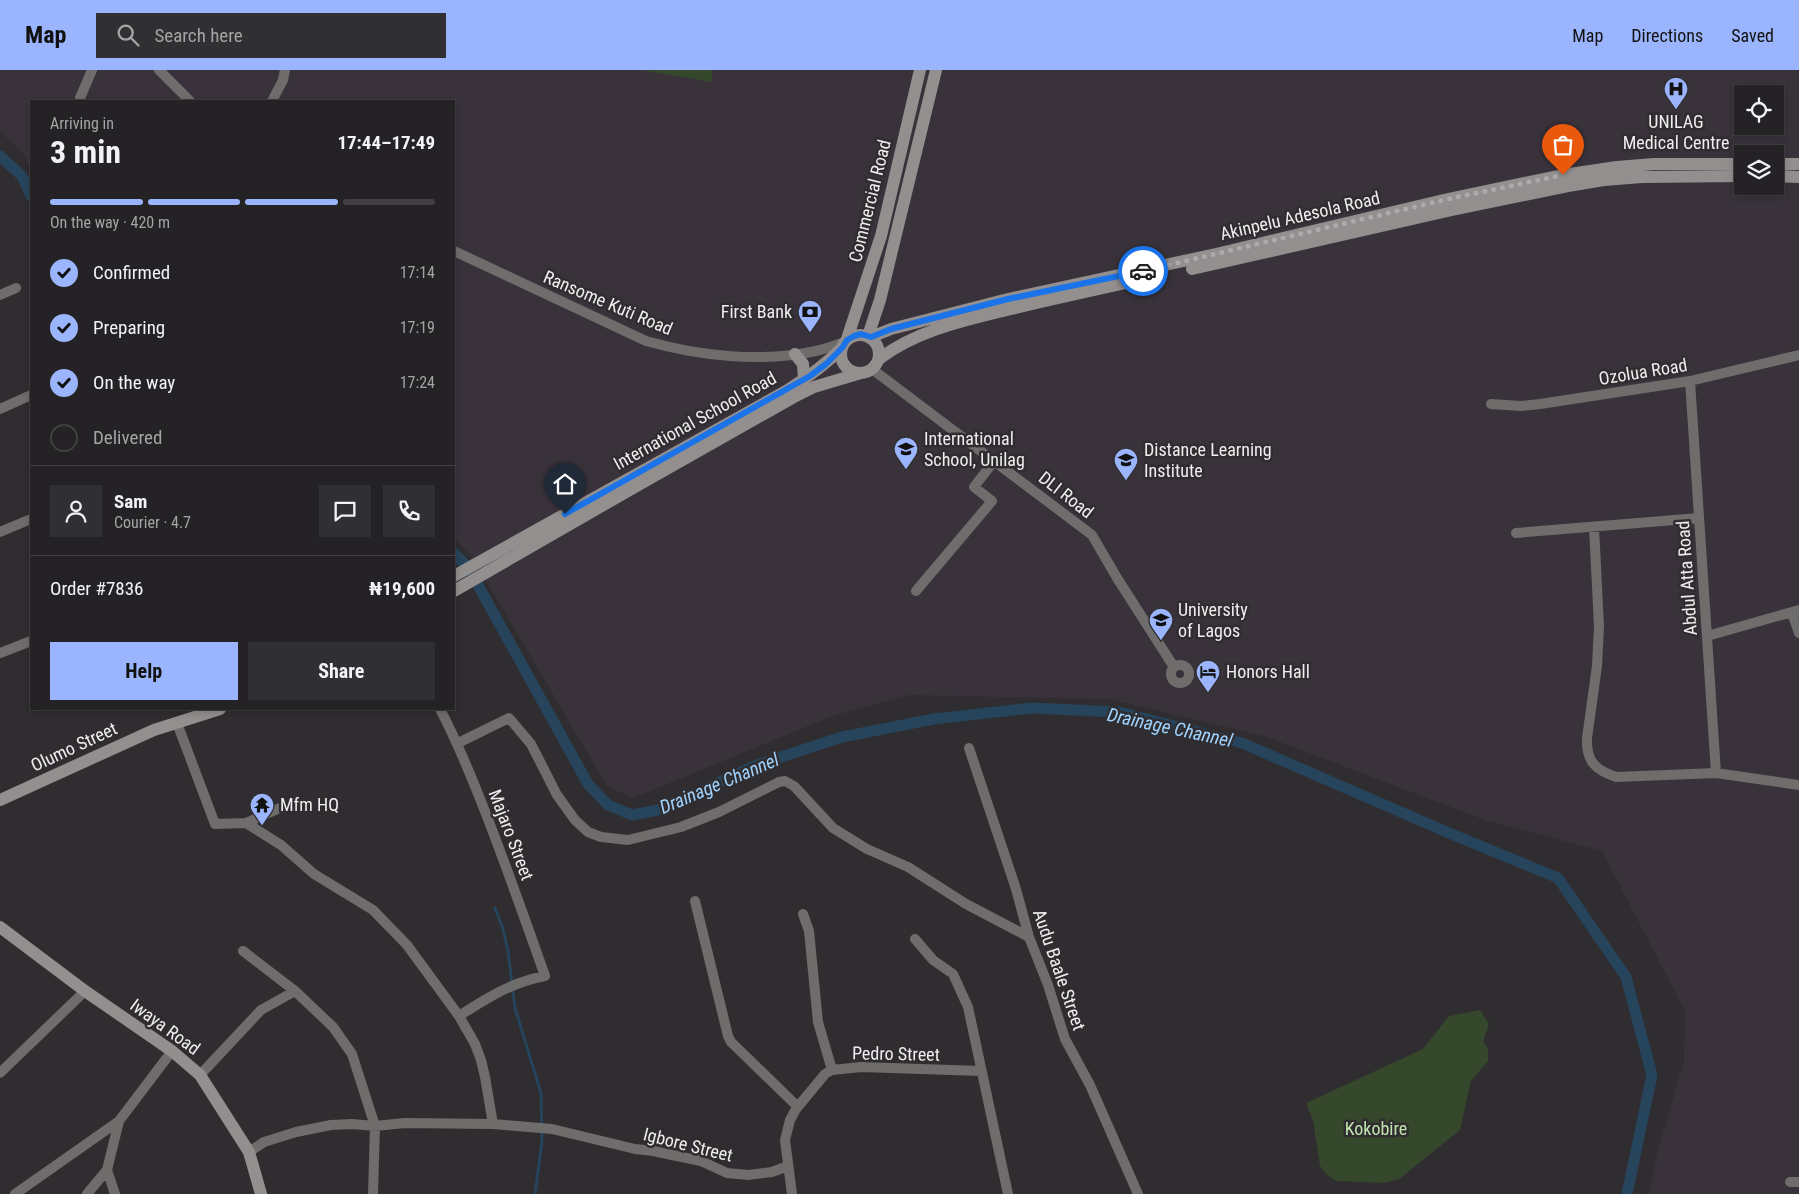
<!DOCTYPE html>
<html lang="en">
<head>
<meta charset="utf-8">
<style>
	body { margin:0; font-family:"Roboto Condensed",sans-serif; background:#302f31; color:#f1f3f6; height:100vh; display:flex; flex-direction:column; font-size:19px; white-space:nowrap }
	* { box-sizing:border-box; margin:0 }
	p { font-size:16px; color:#a3a4a6 }
	.icon { flex:none; width:28px; height:28px; fill:none; stroke:currentColor; stroke-width:2; stroke-linecap:round; stroke-linejoin:round }
	.map { position:relative; flex:1; overflow:hidden }
	.drawer { position:absolute; left:30px; top:30px; width:425px; height:610px; display:flex; flex-direction:column; background:#242224; border-radius:0px; box-shadow:0 2px 8px #0003,0 0 0 1px #413f41 }
	.drawer>* { flex:none }
	.tools { position:absolute; left:1734px; top:15px; display:grid; gap:10px }
	.tools a { display:grid; place-items:center; width:50px; height:50px; border-radius:0px; background:#242224; box-shadow:0 2px 8px #0003,0 0 0 1px #413f41; font-size:25px }
	.pin { position:absolute; display:grid; place-items:center; width:42px; height:42px; color:#fff; margin:-51px -21px; border-radius:50% 50% 50% 0; rotate:-45deg; box-shadow:0 0 5px #0007 }
	.pin .icon { rotate:45deg }
	.courier { position:absolute; display:grid; place-items:center; width:50px; height:50px; margin:-25px; border:4px solid #1a73e8; border-radius:50%; background:#fff; color:#222; box-shadow:0 1px 6px #0007 }
	.overview em { font-style:normal; font-weight:700 }
	.overview div { display:flex; flex-direction:column-reverse }
	.overview { display:flex; align-items:center; justify-content:space-between; height:85px; padding:0 20px }
	h1 { font-size:32px; font-weight:700; line-height:38px }
	.bar { display:grid; grid-template-columns:repeat(4,1fr); gap:8px 5px; align-content:center; height:60px; padding:0 20px }
	.bar i { height:6px; border-radius:4px; background:#413f41 }
	.bar .active { background:#9ab5fd }
	.bar p { grid-column:span 4 }
	.line { display:flex; align-items:center; gap:12px; padding:0 20px; border-top:1px solid #413f41 }
	.line div { flex:1 }
	.round { display:grid; place-items:center; flex:none; width:52px; height:52px; border-radius:0px; background:#302f31 }
	ol { padding:0 20px; list-style:none }
	li { display:flex; align-items:center; gap:15px; height:55px }
	li p { margin-inline-start:auto }
	li .icon { padding:5px; border-radius:50%; background:#9ab5fd; color:#111; stroke-width:4 }
	li:last-child { color:#a3a4a6 }
	li i { width:28px; height:28px; border:2px solid #413f41; border-radius:50% }
	.action { display:flex; gap:10px; margin-top:auto; padding:10px 20px }
	.action a { flex:1; height:58px; border-radius:0px; background:#9ab5fd; color:#111; font-size:20px; font-weight:700; line-height:58px; text-align:center }
	.action a+a { background:#302f31; color:#f1f3f6 }
	header { display:flex; align-items:center; gap:30px; box-sizing:border-box; height:70px; padding:0 25px; background:#9ab5fd; color:#111 }
	header strong { font-size:24px }
	nav { display:flex; gap:28px; margin-inline-start:auto; font-size:18px }
	.search { width:350px; height:45px; background:#302f31; display:flex; align-items:center; gap:12px; box-sizing:border-box; padding:0 18px; border-radius:0px; color:#a3a4a6; font-size:19px }
	.map>svg:first-child { display:block }
	.built { fill:#39323b; fill-rule:evenodd }
	.green { fill:#35482c }
	.lines { fill:none; stroke-linecap:round; stroke-linejoin:round }
	.stream { stroke:#26445b; stroke-width:3 }
	.canal { stroke:#26445b; stroke-width:11 }
	.street { stroke:#6f6c6c; stroke-width:10 }
	.secondary { stroke:#938f8f; stroke-width:12 }
	.done { stroke:#acaaac; stroke-width:5; stroke-dasharray:0 9 }
	.route { stroke:#1a73e8; stroke-width:6 }
	.labels { text-anchor:middle; stroke-width:5; stroke-linejoin:round; paint-order:stroke }
	.poi-label { font-size:18px; fill:#efedef; stroke:#302d30; text-anchor:start }
	.street-label { font-size:18px; fill:#efedef; stroke:#302d30 }
	.park-label { font-size:18px; fill:#bfe4ad; stroke:#302d30 }
	.water-label { font-size:19px; font-style:italic; fill:#9dd2ff; stroke:#302d30 }
</style>
</head>
<body>
<header>
<strong>Map</strong>
<div class="search"><svg class="icon" aria-label="search" viewBox="0 0 24 24"><circle cx="10" cy="10" r="6"/><path d="M15 15l6 6"/></svg>Search here</div>
<nav><a>Map</a><a>Directions</a><a>Saved</a></nav>
</header>
<div class="map">
<svg width="1799" height="1124" viewBox="0 0 1799 1124">
	<rect width="100%" height="100%" fill="#302d30"/>
	<!-- built -->
	<path class="built" d="M0,0H1799V1124H1649L1658,1081L1684,990L1685,941L1602,781L1488,751L1264,666L1109,629L909,625L835,645L633,728L607,716L490,517L468,482L454,468V31H31V100L22,81L0,62ZM1742,24H1775V56H1742ZM1742,84H1775V116H1742Z"/>
	<!-- green -->
	<path class="green" d="M641,0H712V12Z
		M1480,940L1489,954L1483,971L1488,979V991L1471,1011L1460,1060L1399,1109L1383,1113L1337,1111L1327,1105L1320,1096L1313,1050L1306,1033L1423,979L1449,946Z"/>
	<g class="lines">
		<!-- stream -->
		<path class="stream" d="M495,838L503,859L508,881L515,938L541,1023L542,1071L535,1124"/>
		<!-- canal -->
		<path class="canal" d="M0,86L22,106L31,126
			M454,483L469,499L588,714L608,735L632,745L663,739L754,696L842,667L934,649L1032,638L1119,642L1242,673L1449,763L1558,808L1626,907L1652,1005L1627,1124"/>
		<!-- street -->
		<path class="street" d="M159,0L190,31
			M80,28L92,0
			M272,31L283,10L285,0
			M454,181L646,271C699,286 761,293 816,281C826,279 836,275 845,272
			M0,225L16,218
			M872,299L1092,465L1117,508L1174,597
			M1690,311L1716,703
			M1491,334L1521,336L1540,334L1690,311L1799,285
			M0,339L31,325
			M1594,457L1599,556L1597,596L1587,668C1586,691 1595,700 1616,707L1716,703L1799,715
			M0,462L31,449
			M1516,463L1699,448
			M916,521L992,431L974,417L994,391
			M1792,543L1799,563
			M1707,566L1799,540
			M0,583L31,571
			M1171 604a9 9 0 1 1 18 0a9 9 0 1 1-18 0Z
			M440,639C458,673 472,708 486,744C507,798 526,852 545,906C512,912 487,928 459,946
			M177,653L215,754L246,753L284,736
			M458,673L509,648L531,674L557,725L575,750L588,762L601,767L628,770L681,757L719,742L779,712L785,711L794,716L833,758L867,779L908,797L966,834L1029,867
			M969,678L1016,819L1029,867L1048,915L1065,969L1090,1015L1138,1124
			M246,753L281,775L314,804L373,840L407,875L459,946L475,974L481,990L485,1007L493,1054
			M695,831L728,966L731,972L798,1037
			M803,844L809,861L818,952L832,1000
			M915,869L933,890L953,904L968,937L1008,1124
			M243,881L295,921L333,957L352,984L375,1056L373,1124
			M0,1003L85,921
			M200,1005L261,940L295,921
			M249,1082L264,1072L296,1062L331,1055L352,1054L375,1056L405,1053L493,1054L552,1059L635,1079L653,1081L701,1091L727,1103L748,1105L772,1102L788,1096
			M107,1100L115,1124
			M1790,1112H1799
			M15,1124L119,1051
			M87,1124L107,1100L119,1051L172,981
			M792,1124L785,1070L790,1050L796,1039L825,1004L832,1000L861,997L981,1001"/>
		<!-- secondary -->
		<path class="secondary" d="M1775,94H1799
			M1775,106L1799,107
			M1192,199L1452,140L1568,116L1604,110L1642,107L1742,106
			M841 284a19 19 0 1 1 38 0a19 19 0 1 1-38 0Z
			M868,266L880,230L936,0
			M871,267L891,259L1008,229L1216,184L1448,129L1563,105L1617,97L1654,94H1742
			M847,269L881,166L920,0
			M795,284L803,294L804,310
			M879,289C917,260 966,250 1011,239C1053,229 1094,220 1135,211
			M454,506L786,321C807,308 825,295 842,278
			M454,521L633,418L794,327L814,317L861,303
			M0,730L154,660L220,639
			M0,857L85,921L172,981L200,1005L249,1082L261,1124"/>
	</g>
	<g class="lines">
		<!-- done -->
		<path class="done" d="M1143,201L1448,129L1563,105"/>
		<!-- route -->
		<path class="route" d="M565,444L810,306L826,294L842,278L847,270L854,266L861,264L871,267L891,259L1008,229L1143,201"/>
	</g>
	<!-- icons -->
	<defs>
		<symbol id="hospital-pin" viewBox="-11 -11 22 30"><path d="M0 17L-7.5 6A9.5 9.5 0 1 1 7.5 6Z" fill="#9ab5fd" stroke="#302d30"/><path d="M-5-5h3v3.5h4V-5h3V5h-3V1.5h-4V5h-3Z" fill="#111"/></symbol>
		<symbol id="bank-pin" viewBox="-11 -11 22 30"><path d="M0 17L-7.5 6A9.5 9.5 0 1 1 7.5 6Z" fill="#9ab5fd" stroke="#302d30"/><path d="M-6-4H6V4H-6ZM0-2.3a2.3 2.3 0 1 0 0 4.6a2.3 2.3 0 1 0 0-4.6Z" fill="#111"/></symbol>
		<symbol id="school-pin" viewBox="-11 -11 22 30"><path d="M0 17L-7.5 6A9.5 9.5 0 1 1 7.5 6Z" fill="#9ab5fd" stroke="#302d30"/><path d="M0-5L7-2L0 1L-7-2ZM-4 1L0 2.5L4 1V4Q0 6-4 4Z" fill="#111"/></symbol>
		<symbol id="university-pin" viewBox="-11 -11 22 30"><path d="M0 17L-7.5 6A9.5 9.5 0 1 1 7.5 6Z" fill="#9ab5fd" stroke="#302d30"/><path d="M0-5L7-2L0 1L-7-2ZM-4 1L0 2.5L4 1V4Q0 6-4 4Z" fill="#111"/></symbol>
		<symbol id="hotel-pin" viewBox="-11 -11 22 30"><path d="M0 17L-7.5 6A9.5 9.5 0 1 1 7.5 6Z" fill="#9ab5fd" stroke="#302d30"/><path d="M-6-4.5h1.5V1H6V5H4.5V3h-9V5H-6ZM-4 0a1.8 1.8 0 1 1 3.6 0ZM.5 0V-2.5h3Q6-2.5 6 0Z" fill="#111"/></symbol>
		<symbol id="temple-pin" viewBox="-11 -11 22 30"><path d="M0 17L-7.5 6A9.5 9.5 0 1 1 7.5 6Z" fill="#9ab5fd" stroke="#302d30"/><path d="M0-6L5-2H3V0L6.5 2.5H4V6H1.5V3h-3V6H-4V2.5H-6.5L-3 0V-2H-5Z" fill="#111"/></symbol>
	</defs>
	<g fill-rule="evenodd">
		<use href="#hospital-pin" x="1662" y="5" width="28" height="38"/>
		<use href="#bank-pin" x="796" y="228" width="28" height="38"/>
		<use href="#school-pin" x="892" y="365" width="28" height="38"/>
		<use href="#school-pin" x="1112" y="376" width="28" height="38"/>
		<use href="#university-pin" x="1147" y="536" width="28" height="38"/>
		<use href="#hotel-pin" x="1194" y="588" width="28" height="38"/>
		<use href="#temple-pin" x="248" y="721" width="28" height="38"/>
	</g>
	<g class="labels">
		<!-- poi labels -->
		<g class="poi-label">
			<text x="1676" y="58" text-anchor="middle">UNILAG<tspan x="1676" dy="21">Medical Centre</tspan></text>
			<text x="792" y="248" text-anchor="end">First Bank</text>
			<text x="924" y="375">International<tspan x="924" dy="21">School, Unilag</tspan></text>
			<text x="1144" y="386">Distance Learning<tspan x="1144" dy="21">Institute</tspan></text>
			<text x="1178" y="546">University<tspan x="1178" dy="21">of Lagos</tspan></text>
			<text x="1226" y="608">Honors Hall</text>
			<text x="280" y="741">Mfm HQ</text>
		</g>
		<!-- street labels -->
		<g class="street-label">
			<text transform="translate(870 131) rotate(-76)" y="6">Commercial Road</text>
			<text transform="translate(1300 146) rotate(-13)" y="6">Akinpelu Adesola Road</text>
			<text transform="translate(608 233) rotate(23)" y="6">Ransome Kuti Road</text>
			<text transform="translate(1643 302) rotate(-9)" y="6">Ozolua Road</text>
			<text transform="translate(695 351) rotate(-29)" y="6">International School Road</text>
			<text transform="translate(1066 425) rotate(38)" y="6">DLI Road</text>
			<text transform="translate(1687 508) rotate(-94)" y="6">Abdul Atta Road</text>
			<text transform="translate(74 677) rotate(-25)" y="6">Olumo Street</text>
			<text transform="translate(511 765) rotate(69)" y="6">Majaro Street</text>
			<text transform="translate(1059 900) rotate(71)" y="6">Audu Baale Street</text>
			<text transform="translate(165 957) rotate(36)" y="6">Iwaya Road</text>
			<text transform="translate(896 984) rotate(1)" y="6">Pedro Street</text>
			<text transform="translate(688 1075) rotate(14)" y="6">Igbore Street</text>
		</g>
		<!-- park labels -->
		<g class="park-label">
			<text x="1376" y="1065">Kokobire</text>
		</g>
		<!-- water labels -->
		<g class="water-label">
			<text transform="translate(1170 657) rotate(12)" y="7">Drainage Channel</text>
			<text transform="translate(719 713) rotate(-23)" y="7">Drainage Channel</text>
		</g>
	</g>
</svg>
<div class="tools">
<a><svg class="icon" aria-label="locate" viewBox="0 0 24 24"><circle cx="12" cy="12" r="6"/><path d="M12 2v4M12 18v4M2 12h4M18 12h4"/></svg></a>
<a><svg class="icon" aria-label="layers" viewBox="0 0 24 24"><path d="M12 4l9 5-9 5-9-5zM3 14l9 5 9-5"/></svg></a>
</div>
<div class="pin" style="left:1563px;top:105px;background:#ea580c"><svg class="icon" aria-label="bag" viewBox="0 0 24 24"><path d="M5 8h14l-1 12H6zM9 8a3 3 0 0 1 6 0"/></svg></div>
<div class="pin" style="left:565px;top:444px;background:#1f2937"><svg class="icon" aria-label="home" viewBox="0 0 24 24"><path d="M3 11l9-7 9 7M6 9v11h12V9"/></svg></div>
<div class="courier" style="left:1143px;top:201px"><svg class="icon" aria-label="car" viewBox="0 0 24 24"><path d="M5 17H2v-5l4-1 3-4h7l3 4 3 1v5h-3M9 17h6M6 11h13"/><circle cx="7" cy="17" r="2"/><circle cx="17" cy="17" r="2"/></svg></div>
<section class="drawer">
<div class="overview"><div><h1>3 min</h1><p>Arriving in</p></div><em>17:44–17:49</em></div>
<div class="bar"><i class="active"></i><i class="active"></i><i class="active"></i><i></i><p>On the way · 420 m</p></div>
<ol>
<li><svg class="icon" aria-label="check" viewBox="0 0 24 24"><path d="M5 12l5 5 9-10"/></svg>Confirmed<p>17:14</p></li>
<li><svg class="icon" aria-label="check" viewBox="0 0 24 24"><path d="M5 12l5 5 9-10"/></svg>Preparing<p>17:19</p></li>
<li><svg class="icon" aria-label="check" viewBox="0 0 24 24"><path d="M5 12l5 5 9-10"/></svg>On the way<p>17:24</p></li>
<li><i></i>Delivered</li>
</ol>
<div class="line" style="height:90px"><a class="round"><svg class="icon" aria-label="person" viewBox="0 0 24 24"><circle cx="12" cy="8" r="4"/><path d="M4 21q1-7 8-7t8 7"/></svg></a><div><b>Sam</b><p>Courier · 4.7</p></div><a class="round"><svg class="icon" aria-label="chat" viewBox="0 0 24 24"><path d="M4 5h16v11H9l-5 4z"/></svg></a><a class="round"><svg class="icon" aria-label="phone" viewBox="0 0 24 24"><path d="M5 4h4l2 5-3 2q2 4 5 5l2-3 5 2v4C11 20 4 13 5 4z"/></svg></a></div>
<div class="line" style="height:65px"><div>Order #7836</div><b>₦19,600</b></div>
<div class="action"><a>Help</a><a>Share</a></div>
</section>
</div>
</body>
</html>
